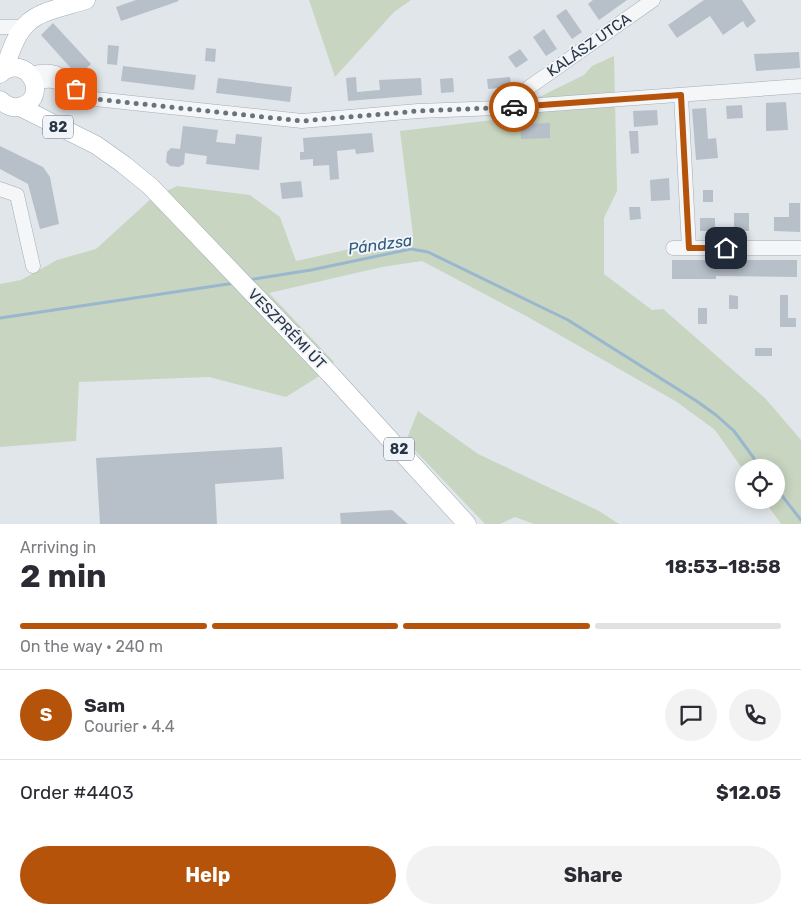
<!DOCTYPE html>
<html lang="en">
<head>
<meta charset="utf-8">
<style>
	body { margin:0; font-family:Rubik,sans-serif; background:#f2f2f3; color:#2b2b33; height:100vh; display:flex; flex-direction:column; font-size:19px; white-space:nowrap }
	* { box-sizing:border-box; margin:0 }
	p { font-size:16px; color:#7c7c81 }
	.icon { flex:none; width:28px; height:28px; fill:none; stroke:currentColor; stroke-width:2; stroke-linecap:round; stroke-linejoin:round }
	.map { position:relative; height:524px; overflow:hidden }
	.drawer { display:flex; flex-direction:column; background:#fff; flex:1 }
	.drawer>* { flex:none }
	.controls { position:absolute; left:735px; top:459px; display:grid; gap:10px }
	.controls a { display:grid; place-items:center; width:50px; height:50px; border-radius:50%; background:#fff; box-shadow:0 2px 12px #0003; font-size:25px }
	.pin { position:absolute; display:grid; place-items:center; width:42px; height:42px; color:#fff; margin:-21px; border-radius:10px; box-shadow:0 2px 8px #0006 }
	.courier { position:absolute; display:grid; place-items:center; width:50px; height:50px; margin:-25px; border:4px solid #b45309; border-radius:50%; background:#fff; color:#222; box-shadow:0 1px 6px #0007 }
	.headline em { font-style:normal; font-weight:700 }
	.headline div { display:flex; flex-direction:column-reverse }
	.headline { display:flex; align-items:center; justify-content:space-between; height:85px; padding:0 20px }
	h1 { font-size:32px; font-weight:700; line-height:38px }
	.bar { display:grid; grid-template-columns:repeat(4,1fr); gap:8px 5px; align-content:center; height:60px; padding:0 20px }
	.bar i { height:6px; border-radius:4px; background:#e1e1e2 }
	.bar .current { background:#b45309 }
	.bar p { grid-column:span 4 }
	.line { display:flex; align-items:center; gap:12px; padding:0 20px; border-top:1px solid #e1e1e2 }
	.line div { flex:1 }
	.round { display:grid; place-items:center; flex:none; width:52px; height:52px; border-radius:26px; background:#f2f2f3 }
	.action { display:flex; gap:10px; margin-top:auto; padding:10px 20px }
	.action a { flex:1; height:58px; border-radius:30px; background:#b45309; color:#fff; font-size:20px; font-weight:700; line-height:58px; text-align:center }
	.action a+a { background:#f2f2f3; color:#2b2b33 }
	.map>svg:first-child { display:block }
	.green { fill:#c8d5c1 }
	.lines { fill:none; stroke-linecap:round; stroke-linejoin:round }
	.stream { stroke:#99b7ce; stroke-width:3 }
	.building { fill:#b7bfc9 }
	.minor-casing { stroke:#a5adb6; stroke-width:15 }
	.major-casing { stroke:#9fabb8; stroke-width:19 }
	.minor { stroke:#f4f6f8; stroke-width:14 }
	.major { stroke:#fff; stroke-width:18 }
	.done { stroke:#68737e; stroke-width:5; stroke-dasharray:0 9 }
	.route { stroke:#b45309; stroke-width:6 }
	.labels { text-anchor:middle; stroke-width:4; stroke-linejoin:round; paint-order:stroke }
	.shield { fill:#f1f4f8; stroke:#646e7a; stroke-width:1 }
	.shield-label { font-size:14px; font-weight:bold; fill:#273544 }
	.street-label { font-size:15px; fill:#273544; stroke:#f1f4f8 }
	.water-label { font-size:16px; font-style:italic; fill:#2e587c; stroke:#f1f4f8 }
</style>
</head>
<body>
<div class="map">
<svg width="801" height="524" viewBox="0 0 801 524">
	<rect width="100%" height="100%" fill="#e1e6eb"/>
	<!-- green -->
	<path class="green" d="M309,0H411L394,12L335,77Z
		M614,56L617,191L604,218V274L652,310L663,309L765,398L801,440V524H781L764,500H776V468H744V471L715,430L677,402L528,317L422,261L382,267L269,293L334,362L321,375L286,397L209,377L79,382L76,441L0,447V284L21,280L57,260L96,249L152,198L177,186L250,195L280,217L296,261L413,235L400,131L493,120L584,75L592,66Z
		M418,411L478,454L599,511L619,524H534L515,517L500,524H485L406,441Z"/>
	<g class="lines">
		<!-- stream -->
		<path class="stream" d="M248,280L311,270L411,249L428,252L568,320L695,400L716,415L734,431L761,468
			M0,318L235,283
			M776,488L801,520"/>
	</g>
	<!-- building -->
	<path class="building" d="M136,0H178L179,1L121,21L116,7Z
		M593,0H627L599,20L588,4Z
		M704,0H742L756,21L747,28L743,21L723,35L710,16L677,38L668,25Z
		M566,9L582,32L572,39L556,16Z
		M53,23L91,64L78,76L41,35Z
		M544,29L557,49L546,56L533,37Z
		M108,45L119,46L117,65L107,64Z
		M206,48L216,49L215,62L205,61Z
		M520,49L528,60L516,68L508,57Z
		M799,52L800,68L756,71L754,54Z
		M123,66L196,75L194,90L121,81Z
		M356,77L357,92L380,90L379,80L421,78L422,95L348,101L346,78Z
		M510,77L511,87L488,89L487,79Z
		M218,78L292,87L290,102L216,93Z
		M453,78L454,92L441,93L440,79Z
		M786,102L788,130L766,131V103Z
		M742,105L743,118L727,119L726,106Z
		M706,108L708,139L716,138L718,158L696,160L692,109Z
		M657,110L658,125L634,127L633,111Z
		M550,123V138L521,139L520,124Z
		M183,126L218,130L216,142L235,144L236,134L262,137L259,170L206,164L207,156L185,153L184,164L179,167L170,166L166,162L167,152L171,148L180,149Z
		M629,131H638L639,153L631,154Z
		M372,133L374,152L356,154L355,149L337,151L339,179L330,180L329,165L313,166V159L300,160V152H304L303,138Z
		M0,146L43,167L50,177L59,224L40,229L28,184L0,169Z
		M669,178L670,200L651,201L650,180Z
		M301,181L303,197L282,199L280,183Z
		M703,190H713V202H703Z
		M789,203H800V232L774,231V217H789Z
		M629,207H640L641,219L630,220Z
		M734,213H749V231H734Z
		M700,218H715V231H700Z
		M672,260H797V277L716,276V279H672Z
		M729,295L738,296V309H729Z
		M780,295H788V318H796V327H780Z
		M698,308H707V324H698Z
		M755,348H772V356H755Z
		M282,447L284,479L215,484L217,524H100L96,458Z
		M392,510L408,524H341L340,513Z"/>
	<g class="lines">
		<defs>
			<path id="minor" d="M0,27H22
				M30,74C66,63 66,89 95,99L302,121L418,111L499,108L801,86
				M35,87C43,76 58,82 68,86
				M681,95L689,248
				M501,107L653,0
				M0,189L17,195L33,266
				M673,248H801"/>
			<path id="major" d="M4,71C22,13 32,16 86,0
				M0,74C26,51 51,96 22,106C13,109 7,106 0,100
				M20,107L96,145L123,164L150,186L331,375L467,524"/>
		</defs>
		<!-- minor casing -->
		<use href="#minor" class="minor-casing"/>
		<!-- major casing -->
		<use href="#major" class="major-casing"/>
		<!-- minor -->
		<use href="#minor" class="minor"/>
		<!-- major -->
		<use href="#major" class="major"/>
	</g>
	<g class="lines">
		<!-- done -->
		<path class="done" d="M76,89L83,94L95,99L302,121L418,111L514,107"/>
		<!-- route -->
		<path class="route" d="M514,107L681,95L689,248H726"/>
	</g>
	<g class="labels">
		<!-- shield labels -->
		<g class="shield">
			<rect x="43" y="115.5" width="30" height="23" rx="4"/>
			<rect x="384" y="437.5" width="30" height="23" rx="4"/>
		</g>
		<g class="shield-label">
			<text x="58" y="132">82</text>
			<text x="399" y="454">82</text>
		</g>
		<!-- street labels -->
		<g class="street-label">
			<text transform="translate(589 45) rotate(-35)" y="5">KALÁSZ UTCA</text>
			<text transform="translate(287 329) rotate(46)" y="5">VESZPRÉMI ÚT</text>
		</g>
		<!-- water labels -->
		<g class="water-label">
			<text transform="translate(380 244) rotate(-8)" y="6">Pándzsa</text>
		</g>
	</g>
</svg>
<div class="controls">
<a><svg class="icon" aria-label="locate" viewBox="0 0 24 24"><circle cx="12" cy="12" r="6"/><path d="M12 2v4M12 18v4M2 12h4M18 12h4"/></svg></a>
</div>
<div class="pin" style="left:76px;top:89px;background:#ea580c"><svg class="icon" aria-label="bag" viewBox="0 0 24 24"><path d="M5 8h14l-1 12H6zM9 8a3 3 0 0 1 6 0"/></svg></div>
<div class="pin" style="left:726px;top:248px;background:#1f2937"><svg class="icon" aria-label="home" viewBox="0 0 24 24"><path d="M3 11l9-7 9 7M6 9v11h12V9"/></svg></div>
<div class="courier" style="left:514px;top:107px"><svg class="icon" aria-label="car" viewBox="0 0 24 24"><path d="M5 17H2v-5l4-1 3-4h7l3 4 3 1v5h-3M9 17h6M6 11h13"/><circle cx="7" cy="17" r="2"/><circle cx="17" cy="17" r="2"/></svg></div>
</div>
<section class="drawer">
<div class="headline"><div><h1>2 min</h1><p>Arriving in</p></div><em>18:53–18:58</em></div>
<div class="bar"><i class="current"></i><i class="current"></i><i class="current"></i><i></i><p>On the way · 240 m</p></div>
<div class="line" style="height:90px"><b class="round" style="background:#b45309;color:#fff">S</b><div><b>Sam</b><p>Courier · 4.4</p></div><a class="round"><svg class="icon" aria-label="chat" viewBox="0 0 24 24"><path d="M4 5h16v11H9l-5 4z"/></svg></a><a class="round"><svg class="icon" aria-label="phone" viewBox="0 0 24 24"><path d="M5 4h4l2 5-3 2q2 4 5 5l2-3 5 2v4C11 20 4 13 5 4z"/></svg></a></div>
<div class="line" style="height:65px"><div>Order #4403</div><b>$12.05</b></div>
<div class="action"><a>Help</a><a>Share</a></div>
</section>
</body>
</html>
